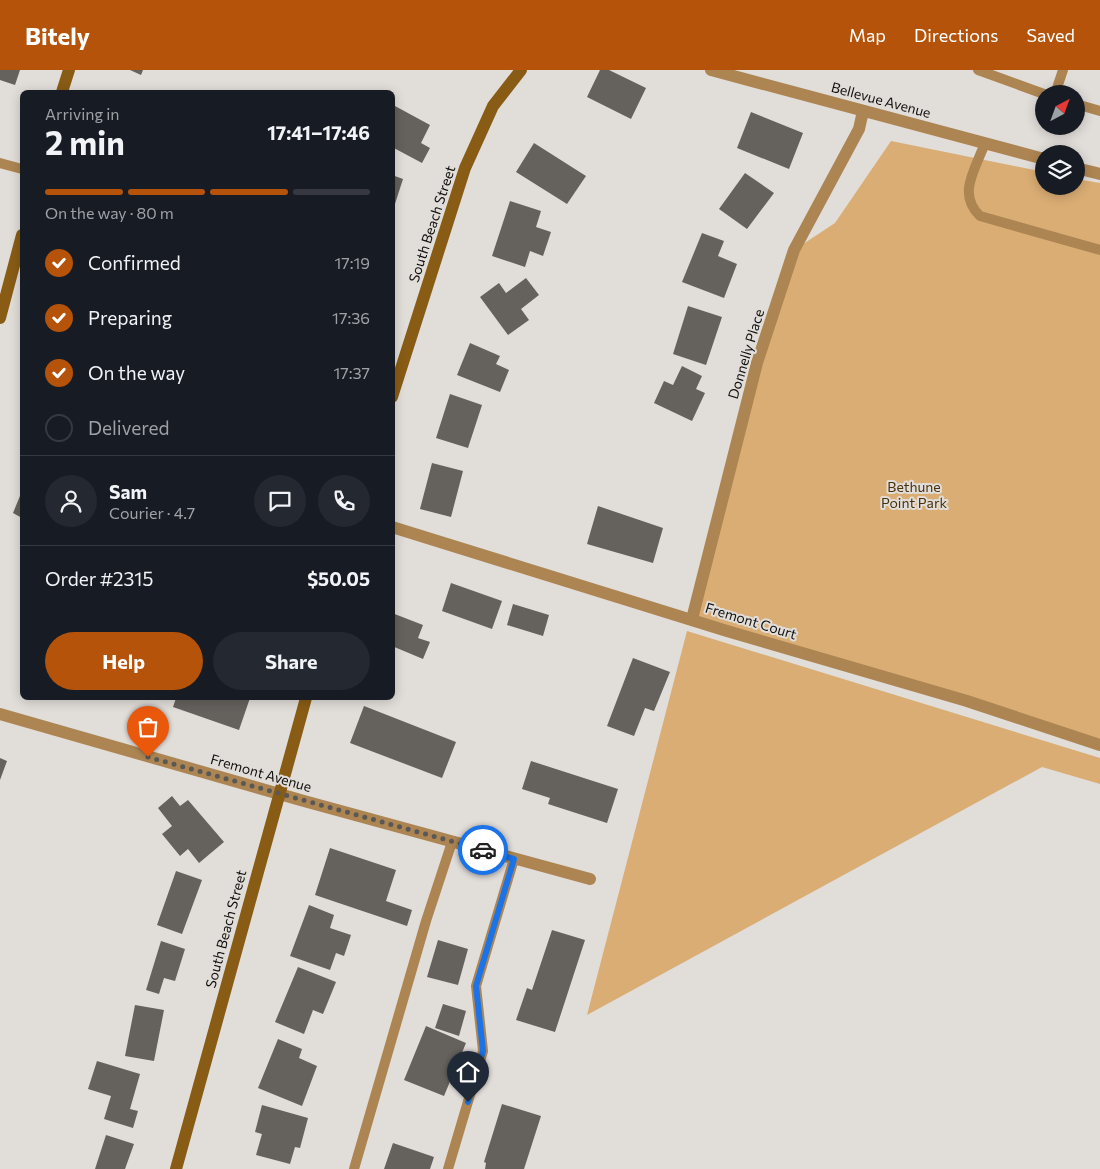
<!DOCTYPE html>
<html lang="en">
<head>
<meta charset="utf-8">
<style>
	body { margin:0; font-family:Commissioner,sans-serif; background:#242831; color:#f1f3f6; height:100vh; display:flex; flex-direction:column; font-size:19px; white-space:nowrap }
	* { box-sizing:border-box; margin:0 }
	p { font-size:16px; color:#9ea1a6 }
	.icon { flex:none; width:28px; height:28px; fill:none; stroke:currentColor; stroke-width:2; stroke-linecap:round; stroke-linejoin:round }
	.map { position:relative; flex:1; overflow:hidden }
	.sheet { position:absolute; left:20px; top:20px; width:375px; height:610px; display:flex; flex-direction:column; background:#171b24; border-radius:8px; box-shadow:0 2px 12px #0003 }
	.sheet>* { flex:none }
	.needle { width:32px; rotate:41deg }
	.tools { position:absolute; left:1035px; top:15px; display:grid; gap:10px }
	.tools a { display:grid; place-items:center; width:50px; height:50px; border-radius:50%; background:#171b24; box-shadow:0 2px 12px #0003; font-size:25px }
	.pin { position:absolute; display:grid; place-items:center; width:42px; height:42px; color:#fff; margin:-51px -21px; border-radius:50% 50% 50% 0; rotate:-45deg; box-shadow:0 0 5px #0007 }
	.pin .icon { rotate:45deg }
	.courier { position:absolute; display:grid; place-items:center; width:50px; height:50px; margin:-25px; border:4px solid #1a73e8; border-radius:50%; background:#fff; color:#222; box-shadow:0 1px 6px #0007 }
	.head em { font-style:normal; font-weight:700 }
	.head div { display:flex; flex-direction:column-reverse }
	.head { display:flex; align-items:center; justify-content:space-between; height:85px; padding:0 25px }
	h1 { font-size:32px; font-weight:700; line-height:38px }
	.bar { display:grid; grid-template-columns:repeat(4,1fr); gap:8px 5px; align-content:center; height:60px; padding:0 25px }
	.bar i { height:6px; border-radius:4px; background:#363941 }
	.bar .active { background:#b45309 }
	.bar p { grid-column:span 4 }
	.line { display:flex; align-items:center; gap:12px; padding:0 25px; border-top:1px solid #363941 }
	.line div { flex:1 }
	.round { display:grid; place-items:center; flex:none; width:52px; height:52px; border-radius:26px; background:#242831 }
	ol { padding:0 25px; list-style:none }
	li { display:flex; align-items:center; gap:15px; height:55px }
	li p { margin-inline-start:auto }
	li .icon { padding:5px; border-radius:50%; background:#b45309; color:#fff; stroke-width:4 }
	li:last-child { color:#9ea1a6 }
	li i { width:28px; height:28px; border:2px solid #363941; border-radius:50% }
	.primary-button { display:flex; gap:10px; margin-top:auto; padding:10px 25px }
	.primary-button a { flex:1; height:58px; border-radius:30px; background:#b45309; color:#fff; font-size:20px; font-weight:700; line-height:58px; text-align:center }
	.primary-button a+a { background:#242831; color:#f1f3f6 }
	header { display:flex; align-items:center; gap:30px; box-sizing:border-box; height:70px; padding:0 25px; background:#b45309; color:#fff }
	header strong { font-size:24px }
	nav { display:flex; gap:28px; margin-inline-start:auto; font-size:18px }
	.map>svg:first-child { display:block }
	.green { fill:#daad74 }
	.building { fill:#65625e }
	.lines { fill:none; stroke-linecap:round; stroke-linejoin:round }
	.lane { stroke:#ad8552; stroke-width:10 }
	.street { stroke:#ad8552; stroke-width:12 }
	.secondary { stroke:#895c15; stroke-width:12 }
	.done { stroke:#5a5855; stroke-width:5; stroke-dasharray:0 9 }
	.route { stroke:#1a73e8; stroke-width:6 }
	.labels { text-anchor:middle; stroke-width:4; stroke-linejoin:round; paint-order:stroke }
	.street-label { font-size:14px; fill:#11100e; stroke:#e1ddd9 }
	.park-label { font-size:14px; fill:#49300a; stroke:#e1ddd9 }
</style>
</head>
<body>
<header>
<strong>Bitely</strong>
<nav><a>Map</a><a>Directions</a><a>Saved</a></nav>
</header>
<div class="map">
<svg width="1100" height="1099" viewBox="0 0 1100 1099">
	<rect width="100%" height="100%" fill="#e1ddd9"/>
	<!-- green -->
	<path class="green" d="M891,71L1044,102V116H1076V109L1100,113V676L692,549L794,180L835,153Z
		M687,561L1100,688V714L1042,697L587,945Z"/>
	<!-- building -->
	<path class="building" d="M0,0H20L15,15L0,10Z
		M130,0H143L141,5Z
		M600,0H609L646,18L631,49L587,27Z
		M395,36L430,55L421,73L430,78L422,93L392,77V42Z
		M751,42L803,63L789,99L737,78Z
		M534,73L586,106L567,134L516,102Z
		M745,103L774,123L747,159L719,139Z
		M392,105L403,109L393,140H392Z
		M510,131L541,141L536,157L551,162L543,186L530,181L525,197L492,186Z
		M702,163L724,171L718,186L737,194L724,228L682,212Z
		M526,208L539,225L521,239L529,250L508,265L480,227L499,213L506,223Z
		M688,236L722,247L706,295L673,284Z
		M470,273L500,286L496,294L509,300L500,322L457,305Z
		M682,296L702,306L696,319L705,323L692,351L654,333L664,311L673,315Z
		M450,324L482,335L468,378L436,368Z
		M432,393L463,401L451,447L420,439Z
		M22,421V448L13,443Z
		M598,436L663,458L653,493L587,474Z
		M451,513L502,531L492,559L442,541Z
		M513,534L549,545L543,566L507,555Z
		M392,543L423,555L418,568L430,572L423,589L392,576Z
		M633,588L670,602L654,641L645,638L634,666L607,656Z
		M176,628H250L239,660L173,637Z
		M364,636L456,672L442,708L350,673Z
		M0,688L7,691L0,710Z
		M531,691L618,719L607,753L548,734L550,728L522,719Z
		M172,726L180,736L188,730L224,772L199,793L188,779L180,786L162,764L172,756L158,738Z
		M330,778L396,800L386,831L412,840L407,856L315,825Z
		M176,801L202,810L182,864L157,855Z
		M309,835L334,845L330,858L351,865L344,886L336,883L330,900L290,886Z
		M552,860L585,870L555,962L516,950L527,918L532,920Z
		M438,870L468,879L458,915L427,907Z
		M161,871L185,879L175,911L164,908L159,924L146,920Z
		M298,897L336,912L323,944L313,940L304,964L275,952Z
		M443,934L466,941L459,966L435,958Z
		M135,935L164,940L154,991L125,986Z
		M426,956L466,973L444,1026L404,1010Z
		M278,969L302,979L299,988L317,996L302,1036L258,1018Z
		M97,991L140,1004L130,1039L138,1041L133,1058L104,1049L111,1026L88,1019Z
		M502,1034L541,1046L524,1099H485L486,1093L484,1092Z
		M262,1035L308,1048L300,1078L295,1077L290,1094L256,1085L262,1064L255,1062Z
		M106,1065L134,1074L125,1099H95Z
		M393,1073L434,1087L430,1099H384Z"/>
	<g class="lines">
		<!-- lane -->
		<path class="lane" d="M978,0L1044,24
			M1055,24L1063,0
			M1076,34L1100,41
			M985,73C975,100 957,124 980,146L1100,180
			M0,93L22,99
			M354,1099L426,851L452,772
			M448,1099L483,981L476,916L514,789"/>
		<!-- street -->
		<path class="street" d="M711,0L1044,89
			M1076,98L1100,104
			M392,457L727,561L967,631L1100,675
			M692,549L757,293L794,180L859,59L863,41
			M0,644L304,731L590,809"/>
		<!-- secondary -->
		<path class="secondary" d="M62,22L69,0
			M0,248L22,165
			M392,327L465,98L493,36L521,0
			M176,1099L306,628"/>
	</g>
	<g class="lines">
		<!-- done -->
		<path class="done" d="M148,687L483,780"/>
		<!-- route -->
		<path class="route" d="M468,1032L483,981L476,916L514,789L483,780"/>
	</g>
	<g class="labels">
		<!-- street labels -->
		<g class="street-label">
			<text transform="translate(881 30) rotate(15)" y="5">Bellevue Avenue</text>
			<text transform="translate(432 154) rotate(-72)" y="5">South Beach Street</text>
			<text transform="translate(746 284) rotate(-73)" y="5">Donnelly Place</text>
			<text transform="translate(751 551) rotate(17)" y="5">Fremont Court</text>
			<text transform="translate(261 703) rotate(16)" y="5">Fremont Avenue</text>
			<text transform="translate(226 859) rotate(-75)" y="5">South Beach Street</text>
		</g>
		<!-- park labels -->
		<g class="park-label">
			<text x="914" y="422">Bethune<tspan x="914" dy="16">Point Park</tspan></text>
		</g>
	</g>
</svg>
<div class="tools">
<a><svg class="needle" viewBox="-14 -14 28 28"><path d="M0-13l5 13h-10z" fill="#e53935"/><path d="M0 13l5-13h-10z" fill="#9ea1a6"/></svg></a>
<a><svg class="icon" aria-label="layers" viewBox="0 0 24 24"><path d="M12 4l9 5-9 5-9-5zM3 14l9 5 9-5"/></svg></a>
</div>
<div class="pin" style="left:148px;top:687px;background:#ea580c"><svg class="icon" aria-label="bag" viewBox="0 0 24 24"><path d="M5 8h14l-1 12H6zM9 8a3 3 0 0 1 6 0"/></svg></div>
<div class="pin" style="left:468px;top:1032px;background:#1f2937"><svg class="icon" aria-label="home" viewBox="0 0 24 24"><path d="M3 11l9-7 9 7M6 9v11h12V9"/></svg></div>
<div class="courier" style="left:483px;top:780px"><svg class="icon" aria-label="car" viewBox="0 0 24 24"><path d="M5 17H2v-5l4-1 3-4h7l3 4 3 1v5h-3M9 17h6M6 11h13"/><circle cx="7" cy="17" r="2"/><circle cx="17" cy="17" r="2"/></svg></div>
<section class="sheet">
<div class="head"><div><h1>2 min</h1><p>Arriving in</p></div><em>17:41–17:46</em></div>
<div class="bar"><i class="active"></i><i class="active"></i><i class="active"></i><i></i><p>On the way · 80 m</p></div>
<ol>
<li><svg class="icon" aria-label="check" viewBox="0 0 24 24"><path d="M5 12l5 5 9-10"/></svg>Confirmed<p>17:19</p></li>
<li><svg class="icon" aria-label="check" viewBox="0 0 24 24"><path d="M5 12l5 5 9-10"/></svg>Preparing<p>17:36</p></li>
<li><svg class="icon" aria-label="check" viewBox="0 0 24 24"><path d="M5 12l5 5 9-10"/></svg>On the way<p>17:37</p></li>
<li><i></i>Delivered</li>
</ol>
<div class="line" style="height:90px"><a class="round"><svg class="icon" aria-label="person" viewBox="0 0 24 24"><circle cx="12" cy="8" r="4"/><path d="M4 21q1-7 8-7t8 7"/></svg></a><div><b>Sam</b><p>Courier · 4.7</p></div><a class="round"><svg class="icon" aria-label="chat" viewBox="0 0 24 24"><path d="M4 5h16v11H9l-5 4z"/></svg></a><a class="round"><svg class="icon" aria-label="phone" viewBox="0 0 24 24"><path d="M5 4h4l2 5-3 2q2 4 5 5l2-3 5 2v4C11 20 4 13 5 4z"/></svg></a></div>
<div class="line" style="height:65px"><div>Order #2315</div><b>$50.05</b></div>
<div class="primary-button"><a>Help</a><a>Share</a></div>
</section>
</div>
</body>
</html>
